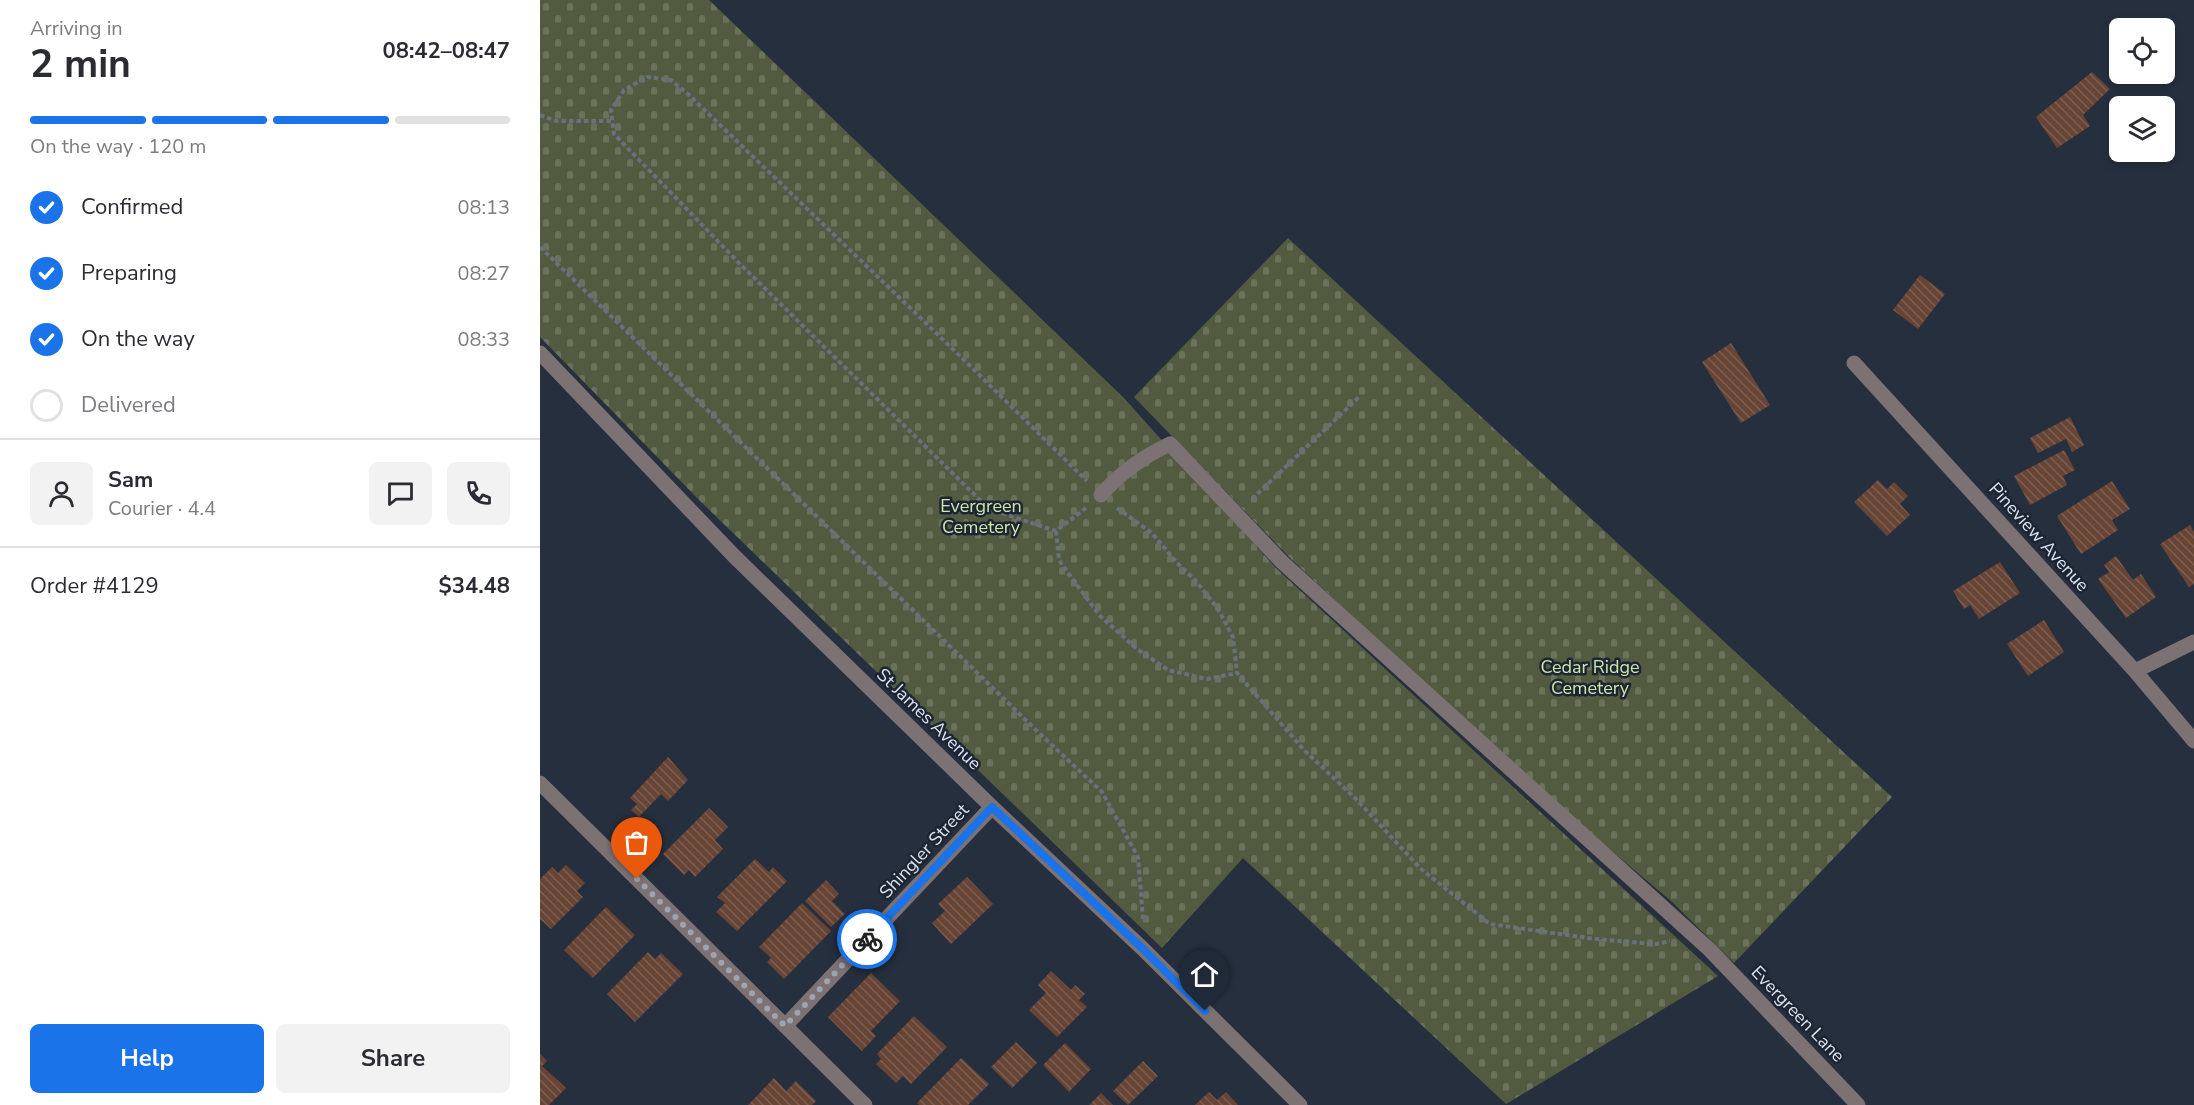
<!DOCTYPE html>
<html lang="en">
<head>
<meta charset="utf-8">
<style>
	body { margin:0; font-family:"Nunito Sans",sans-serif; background:#f2f2f3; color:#2b2b33; height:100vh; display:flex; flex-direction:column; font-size:22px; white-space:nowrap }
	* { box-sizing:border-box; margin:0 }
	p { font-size:20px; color:#7c7c81 }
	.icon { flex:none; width:33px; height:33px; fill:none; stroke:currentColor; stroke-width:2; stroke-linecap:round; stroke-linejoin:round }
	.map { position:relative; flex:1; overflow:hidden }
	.drawer { display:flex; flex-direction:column; background:#fff; width:540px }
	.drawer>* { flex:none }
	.buttons { position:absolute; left:1569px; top:18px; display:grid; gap:12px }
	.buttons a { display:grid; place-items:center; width:66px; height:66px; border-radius:9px; background:#fff; box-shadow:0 3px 9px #0003; font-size:30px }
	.pin { position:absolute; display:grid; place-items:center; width:51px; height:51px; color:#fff; margin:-62px -26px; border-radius:50% 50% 50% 0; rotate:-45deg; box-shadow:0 0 6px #0007 }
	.pin .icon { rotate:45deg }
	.courier { position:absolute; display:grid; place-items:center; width:60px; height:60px; margin:-30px; border:4px solid #1a73e8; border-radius:50%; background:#fff; color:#222; box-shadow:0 2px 8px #0007 }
	.overview em { font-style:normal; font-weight:700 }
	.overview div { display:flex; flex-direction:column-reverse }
	.overview { display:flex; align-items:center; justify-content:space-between; height:102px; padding:0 30px }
	h1 { font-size:39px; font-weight:700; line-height:45px }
	.bar { display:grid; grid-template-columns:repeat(4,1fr); gap:9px 6px; align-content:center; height:72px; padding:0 30px }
	.bar i { height:8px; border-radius:4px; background:#e1e1e2 }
	.bar .selected { background:#1a73e8 }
	.bar p { grid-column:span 4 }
	.line { display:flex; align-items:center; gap:15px; padding:0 30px; border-top:2px solid #e1e1e2 }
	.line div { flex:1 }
	.round { display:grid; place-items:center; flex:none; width:63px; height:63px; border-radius:9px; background:#f2f2f3 }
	ol { padding:0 30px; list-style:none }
	li { display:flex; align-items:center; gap:18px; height:66px }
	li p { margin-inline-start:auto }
	li .icon { padding:6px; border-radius:50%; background:#1a73e8; color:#fff; stroke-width:4 }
	li:last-child { color:#7c7c81 }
	li i { width:33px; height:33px; border:3px solid #e1e1e2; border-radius:50% }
	.button { display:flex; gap:12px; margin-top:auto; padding:12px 30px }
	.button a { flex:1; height:69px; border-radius:9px; background:#1a73e8; color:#fff; font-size:24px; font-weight:700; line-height:69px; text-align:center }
	.button a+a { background:#f2f2f3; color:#2b2b33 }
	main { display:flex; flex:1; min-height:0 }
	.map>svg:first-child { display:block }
	.cemetery { fill:url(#cemetery-stones) }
	.building { fill:url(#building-back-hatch) }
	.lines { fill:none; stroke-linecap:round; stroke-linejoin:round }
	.path { stroke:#69717e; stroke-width:4; stroke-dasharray:4.5 3; stroke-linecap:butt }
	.minor { stroke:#7c7173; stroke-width:15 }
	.done { stroke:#9da4b0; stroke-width:6; stroke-dasharray:0 10.8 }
	.route { stroke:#1a73e8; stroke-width:8 }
	.labels { text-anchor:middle; stroke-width:5; stroke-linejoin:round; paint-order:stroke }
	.park-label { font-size:18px; fill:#d0e5a6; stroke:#1c2533 }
	.street-label { font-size:18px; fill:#dde3ed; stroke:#1c2533 }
</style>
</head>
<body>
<main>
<section class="drawer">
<div class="overview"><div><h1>2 min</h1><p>Arriving in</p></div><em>08:42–08:47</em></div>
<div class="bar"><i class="selected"></i><i class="selected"></i><i class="selected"></i><i></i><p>On the way · 120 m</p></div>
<ol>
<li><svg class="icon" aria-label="check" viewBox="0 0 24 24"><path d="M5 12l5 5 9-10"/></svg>Confirmed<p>08:13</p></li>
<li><svg class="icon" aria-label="check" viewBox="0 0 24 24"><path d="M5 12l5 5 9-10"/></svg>Preparing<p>08:27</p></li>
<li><svg class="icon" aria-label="check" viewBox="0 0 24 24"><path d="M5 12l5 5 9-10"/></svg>On the way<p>08:33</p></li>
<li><i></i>Delivered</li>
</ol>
<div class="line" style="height:108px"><a class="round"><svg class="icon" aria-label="person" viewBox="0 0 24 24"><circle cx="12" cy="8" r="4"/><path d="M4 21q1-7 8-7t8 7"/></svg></a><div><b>Sam</b><p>Courier · 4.4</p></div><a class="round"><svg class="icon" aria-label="chat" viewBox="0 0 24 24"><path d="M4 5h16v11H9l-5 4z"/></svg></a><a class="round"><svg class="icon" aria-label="phone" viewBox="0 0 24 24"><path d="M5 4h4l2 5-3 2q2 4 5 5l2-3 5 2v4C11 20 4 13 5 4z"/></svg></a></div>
<div class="line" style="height:78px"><div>Order #4129</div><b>$34.48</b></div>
<div class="button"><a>Help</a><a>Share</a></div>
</section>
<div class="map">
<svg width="1654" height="1105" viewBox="0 0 1654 1105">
	<defs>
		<pattern id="cemetery-stones" width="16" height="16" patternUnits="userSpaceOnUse" patternTransform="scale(1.5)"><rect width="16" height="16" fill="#525a40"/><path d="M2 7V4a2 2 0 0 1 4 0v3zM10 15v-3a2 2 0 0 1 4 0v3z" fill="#6a725c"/></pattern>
		<pattern id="building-back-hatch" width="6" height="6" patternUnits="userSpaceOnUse" patternTransform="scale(1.5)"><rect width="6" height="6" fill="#674434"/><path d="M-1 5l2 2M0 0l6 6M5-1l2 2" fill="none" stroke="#7c5f52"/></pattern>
	</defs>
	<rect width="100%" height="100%" fill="#262f3e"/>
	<!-- cemetery -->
	<path class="cemetery" d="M0,0H169L584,398L737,569L1178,976L966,1104L703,858L622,948L161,502L0,337Z
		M748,238L1352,797L1194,963L1131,901L995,786L752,560L594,397Z"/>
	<!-- building -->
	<path class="building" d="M1552,72L1570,89L1543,115L1550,126L1517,148L1496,117Z
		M1380,275L1405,294L1378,329L1353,310Z
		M1191,343L1230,405L1201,423L1162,362Z
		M1530,417L1544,445L1532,452L1526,439L1498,453L1490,438Z
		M1524,450L1535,470L1523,476L1527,485L1490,505L1474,476Z
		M1338,480L1347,489L1354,482L1368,496L1360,504L1370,515L1347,536L1314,502Z
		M1572,481L1590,509L1572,520L1578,530L1541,554L1517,516Z
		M1650,525L1654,532V584L1649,587L1620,544Z
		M1576,556L1593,580L1601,574L1616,597L1586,618L1558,579L1569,572L1564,565Z
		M1460,562L1480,593L1439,619L1430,605L1424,609L1413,591Z
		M1504,620L1524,652L1488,676L1467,644Z
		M128,757L148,780L128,801L121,794L99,817L91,810L97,804L90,798Z
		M169,808L188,827L175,840L183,849L155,877L149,870L144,875L123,854Z
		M215,859L229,872L233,867L247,881L197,931L176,912L185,903L177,897Z
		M26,865L45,883L37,891L43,897L11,929L0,919V879L12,867L18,873Z
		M427,877L453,904L411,944L392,923L405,911L398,904Z
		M286,880L299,894L292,901L305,914L291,927L265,901Z
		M262,903L291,931L244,979L227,962L231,958L219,947Z
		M66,907L95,935L53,978L24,950Z
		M108,952L115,959L121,953L143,974L95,1022L67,994Z
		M511,971L531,990L535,985L545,994L539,1000L547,1007L517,1037L489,1010L506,993L498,985Z
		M331,973L360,1001L331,1031L336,1036L322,1051L288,1017Z
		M374,1016L407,1047L371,1084L363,1076L356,1083L336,1064L341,1059L337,1054Z
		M476,1042L497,1063L472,1088L451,1067Z
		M525,1043L551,1069L529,1092L503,1065Z
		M0,1054L7,1061L2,1066L26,1088L9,1105H0Z
		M421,1058L449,1084L428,1105H379L377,1103Z
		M603,1061L618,1076L588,1105L573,1091Z
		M234,1078L246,1091L256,1081L276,1101L272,1105H208Z
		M669,1092L677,1100L686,1092L698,1105H655Z
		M561,1093L573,1105H549Z"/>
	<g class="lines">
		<!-- path -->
		<path class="path" d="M0,115L16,121H73
			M0,247L498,732L562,792L598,857L603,920
			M712,499L819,397
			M546,508L516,531L449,509L199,263L74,134L71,110L84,90L107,77L131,80L149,95L420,356L547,481
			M577,508L612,533L637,563L655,580L678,609L693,637L697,673L764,750L816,799L881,869L950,924L1055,939L1116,944L1130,941
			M516,531L519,560L531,577L560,616L597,649L628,670L667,679L697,673"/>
		<!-- minor -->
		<path class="minor" d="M0,353L194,556L452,807L602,948L760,1105
			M1314,363L1595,671L1654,741
			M561,495C581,472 602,457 630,444L742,562L1170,950L1318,1105
			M1595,671L1654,642
			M0,783L325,1105
			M245,1026L452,807"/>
	</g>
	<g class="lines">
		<!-- done -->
		<path class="done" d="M97,879L245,1026L327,939"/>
		<!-- route -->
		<path class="route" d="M327,939L452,807L602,948L665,1011"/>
	</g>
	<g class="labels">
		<!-- park labels -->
		<g class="park-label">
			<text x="441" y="512">Evergreen<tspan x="441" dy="21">Cemetery</tspan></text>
			<text x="1050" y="673">Cedar Ridge<tspan x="1050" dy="21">Cemetery</tspan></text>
		</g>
		<!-- street labels -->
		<g class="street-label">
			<text transform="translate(1499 537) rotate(48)" y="6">Pineview Avenue</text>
			<text transform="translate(389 719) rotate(44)" y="6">St James Avenue</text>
			<text transform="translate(384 851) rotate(-47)" y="6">Shingler Street</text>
			<text transform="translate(1258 1014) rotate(46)" y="6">Evergreen Lane</text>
		</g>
	</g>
</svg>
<div class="buttons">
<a><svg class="icon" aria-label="locate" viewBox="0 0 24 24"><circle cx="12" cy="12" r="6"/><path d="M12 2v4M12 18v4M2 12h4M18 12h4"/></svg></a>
<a><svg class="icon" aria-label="layers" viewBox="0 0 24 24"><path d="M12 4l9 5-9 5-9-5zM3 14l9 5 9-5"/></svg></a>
</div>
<div class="pin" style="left:97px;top:879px;background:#ea580c"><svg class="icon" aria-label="bag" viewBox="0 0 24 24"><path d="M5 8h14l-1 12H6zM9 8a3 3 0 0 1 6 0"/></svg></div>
<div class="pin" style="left:665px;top:1011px;background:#1f2937"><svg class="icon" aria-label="home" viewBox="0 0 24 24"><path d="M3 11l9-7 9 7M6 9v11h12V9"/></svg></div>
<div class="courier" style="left:327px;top:939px"><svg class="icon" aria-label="bike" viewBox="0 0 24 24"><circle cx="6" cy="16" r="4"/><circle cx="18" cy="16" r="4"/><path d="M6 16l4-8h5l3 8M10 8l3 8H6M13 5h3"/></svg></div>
</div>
</main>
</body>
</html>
